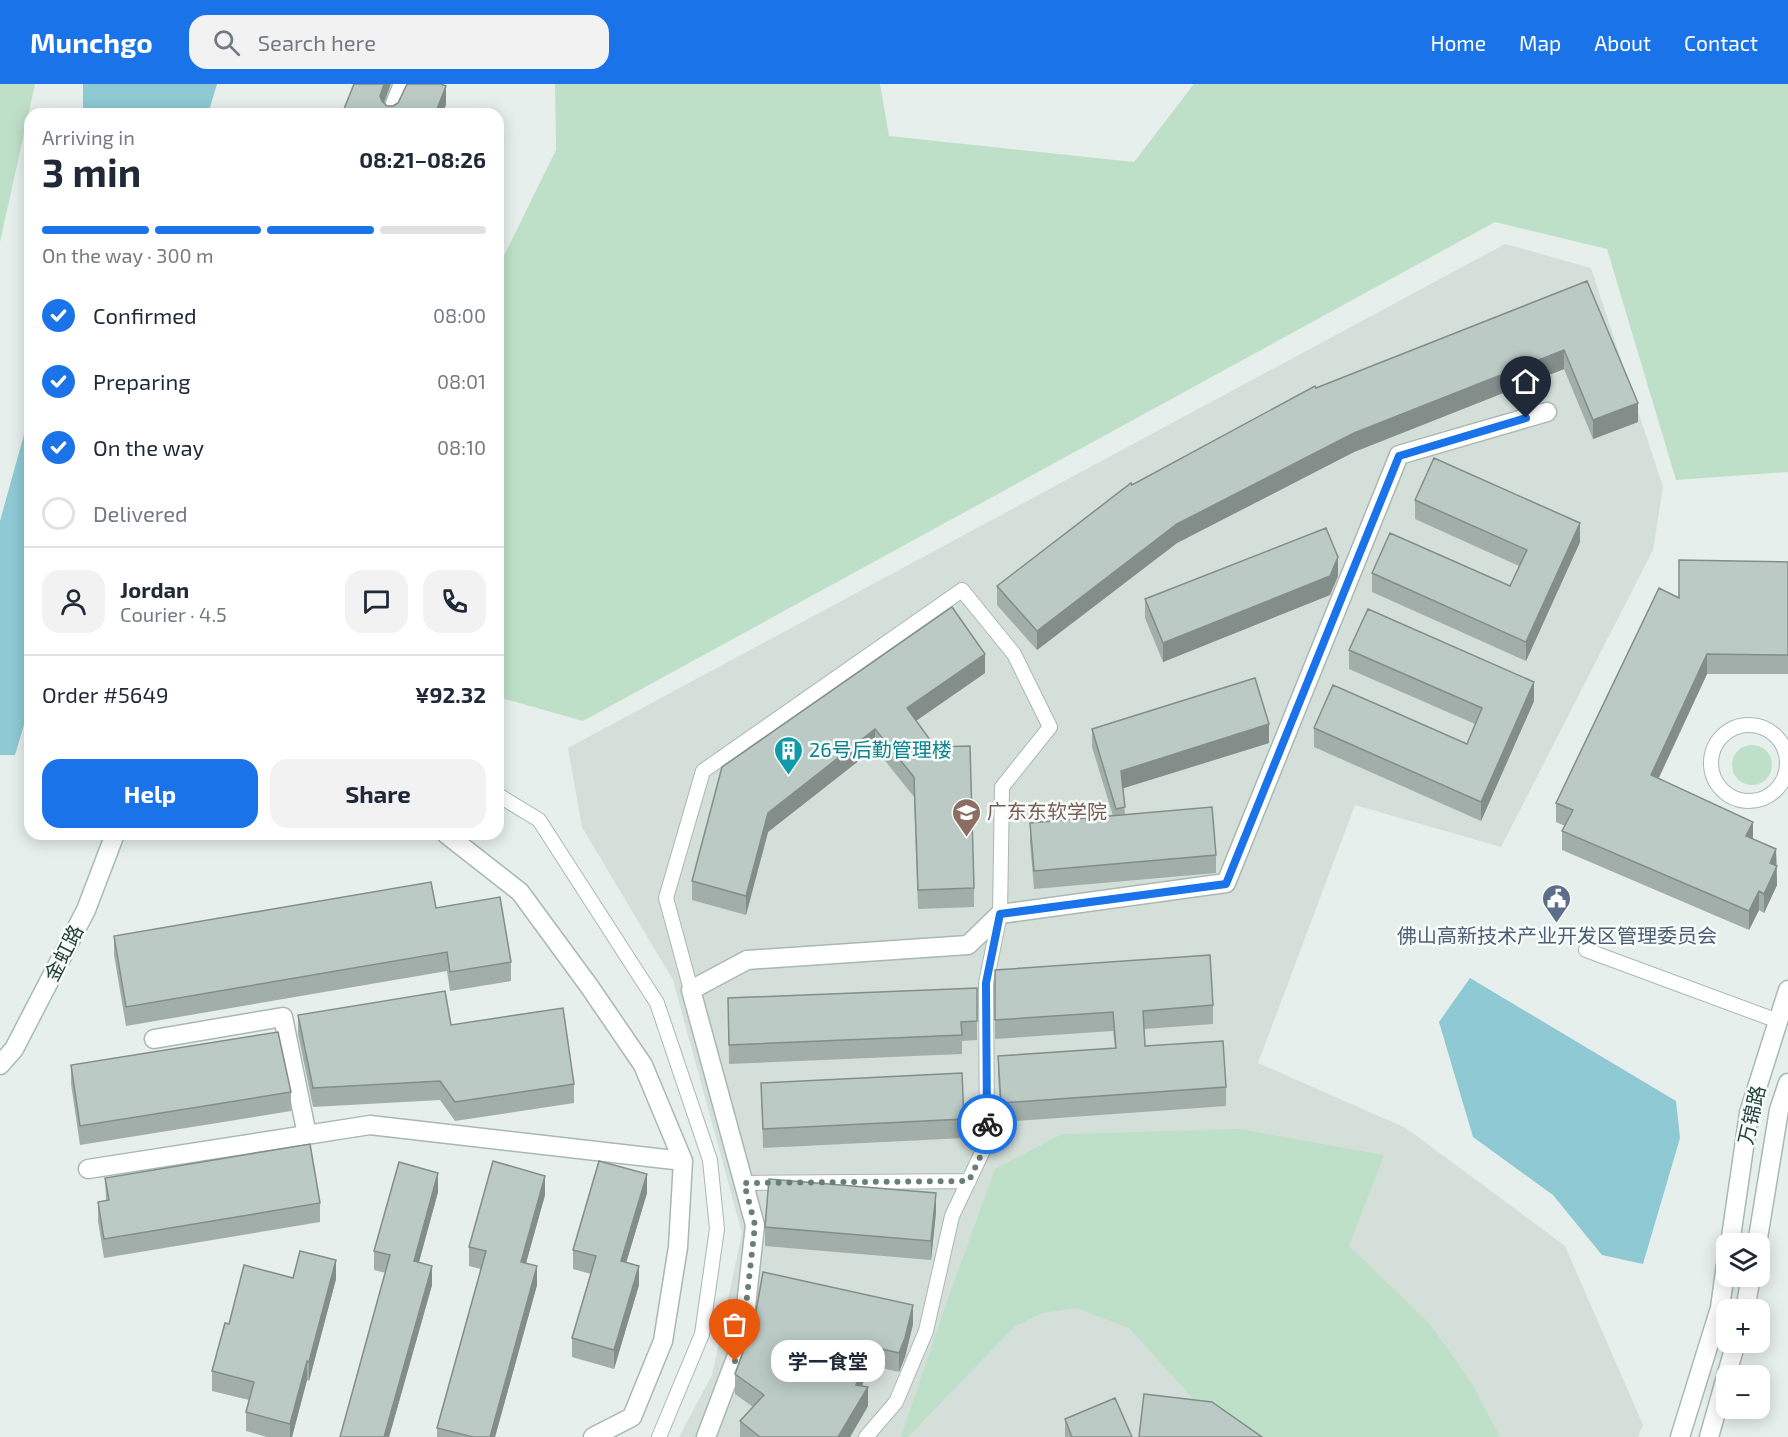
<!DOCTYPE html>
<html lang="en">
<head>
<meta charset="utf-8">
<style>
	body { margin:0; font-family:"Exo 2","Noto Sans SC",sans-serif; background:#f2f2f3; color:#1f2937; height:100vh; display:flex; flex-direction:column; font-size:22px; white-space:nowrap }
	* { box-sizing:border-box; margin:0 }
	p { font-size:20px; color:#747a83 }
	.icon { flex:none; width:33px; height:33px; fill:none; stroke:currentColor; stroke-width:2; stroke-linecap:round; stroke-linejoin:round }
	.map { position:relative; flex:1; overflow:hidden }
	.drawer { position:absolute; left:24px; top:24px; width:480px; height:732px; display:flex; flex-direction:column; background:#fff; border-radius:18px; box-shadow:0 3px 15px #0003 }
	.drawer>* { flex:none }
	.buttons { position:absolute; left:1716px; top:1149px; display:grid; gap:12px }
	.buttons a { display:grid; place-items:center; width:54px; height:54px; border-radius:12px; background:#fff; box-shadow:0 3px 15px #0003; font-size:30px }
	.pin { position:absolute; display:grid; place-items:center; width:51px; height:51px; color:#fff; margin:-62px -26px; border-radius:50% 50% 50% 0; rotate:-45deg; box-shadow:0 0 6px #0007 }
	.pin .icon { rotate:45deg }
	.courier { position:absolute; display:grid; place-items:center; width:60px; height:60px; margin:-30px; border:4px solid #1a73e8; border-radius:50%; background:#fff; color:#222; box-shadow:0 2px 8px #0007 }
	.bubble { position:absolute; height:42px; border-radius:18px; background:#fff; box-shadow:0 3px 15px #0003; font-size:20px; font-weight:700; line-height:42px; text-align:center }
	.headline em { font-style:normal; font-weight:700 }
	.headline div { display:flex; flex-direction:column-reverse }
	.headline { display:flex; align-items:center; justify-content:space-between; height:102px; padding:0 18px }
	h1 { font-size:39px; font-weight:700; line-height:45px }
	.bar { display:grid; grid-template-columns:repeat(4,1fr); gap:9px 6px; align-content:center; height:72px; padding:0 18px }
	.bar i { height:8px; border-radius:4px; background:#e0e1e3 }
	.bar .active { background:#1a73e8 }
	.bar p { grid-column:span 4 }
	.line { display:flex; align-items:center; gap:15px; padding:0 18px; border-top:2px solid #e0e1e3 }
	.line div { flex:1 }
	.round { display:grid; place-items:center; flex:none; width:63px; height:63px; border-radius:18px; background:#f2f2f3 }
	ol { padding:0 18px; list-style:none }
	li { display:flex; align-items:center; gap:18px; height:66px }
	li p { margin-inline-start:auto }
	li .icon { padding:6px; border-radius:50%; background:#1a73e8; color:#fff; stroke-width:4 }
	li:last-child { color:#747a83 }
	li i { width:33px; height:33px; border:3px solid #e0e1e3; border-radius:50% }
	.primary-button { display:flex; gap:12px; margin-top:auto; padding:12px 18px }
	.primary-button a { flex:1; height:69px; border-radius:18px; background:#1a73e8; color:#fff; font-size:24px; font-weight:700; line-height:69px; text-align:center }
	.primary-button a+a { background:#f2f2f3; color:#1f2937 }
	header { display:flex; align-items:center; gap:36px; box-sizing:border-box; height:84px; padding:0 30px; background:#1a73e8; color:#fff }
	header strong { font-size:28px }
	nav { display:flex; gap:33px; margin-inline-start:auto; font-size:21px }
	.search { width:420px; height:54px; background:#f2f2f3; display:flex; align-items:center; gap:15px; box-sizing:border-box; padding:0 21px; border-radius:18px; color:#747a83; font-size:22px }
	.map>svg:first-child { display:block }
	.built { fill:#d4dfda }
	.green { fill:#bfe0c8 }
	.water { fill:#8ec9d4 }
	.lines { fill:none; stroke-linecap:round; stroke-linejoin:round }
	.lane-casing { stroke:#a8b8b2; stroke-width:16 }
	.street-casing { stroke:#a8b8b2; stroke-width:21 }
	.secondary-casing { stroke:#a4bbb3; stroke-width:21 }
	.lane { stroke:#fff; stroke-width:14 }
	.street { stroke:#fff; stroke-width:18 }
	.secondary { stroke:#fff; stroke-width:18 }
	.wall { fill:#a1aea9 }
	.shaded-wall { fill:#838d89 }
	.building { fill:#bbcac4; stroke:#838d89; stroke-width:1.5 }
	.done { stroke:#687f78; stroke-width:6; stroke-dasharray:0 10.8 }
	.route { stroke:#1a73e8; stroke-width:8 }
	.labels { text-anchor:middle; stroke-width:5; stroke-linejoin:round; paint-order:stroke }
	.culture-label { font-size:20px; fill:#0d838f; stroke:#f7fbf9; text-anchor:start }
	.education-label { font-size:20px; fill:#785e54; stroke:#f7fbf9; text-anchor:start }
	.service-label { font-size:20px; fill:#4e5e75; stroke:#f7fbf9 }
	.street-label { font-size:20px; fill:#24423a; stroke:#f7fbf9 }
</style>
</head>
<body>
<header>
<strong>Munchgo</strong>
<div class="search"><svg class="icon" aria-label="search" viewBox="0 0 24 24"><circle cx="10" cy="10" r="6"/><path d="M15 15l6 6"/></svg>Search here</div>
<nav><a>Home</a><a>Map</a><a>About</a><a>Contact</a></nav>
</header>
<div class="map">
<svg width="1788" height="1353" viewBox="0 0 1788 1353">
	<rect width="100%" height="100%" fill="#e6efeb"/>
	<!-- built -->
	<path class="built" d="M1505,160L1591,184L1663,403L1653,466L1501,763L1355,721L1258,979L1406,1044L1565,1162L1643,1341L1638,1353H679L712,1291L742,1149L673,896L582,743L568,664Z"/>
	<!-- green -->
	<path class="green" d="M0,0H35L0,158Z
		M555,0H880L889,52L1134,78L1194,0H1788V388L1676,396L1607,165L1495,138L583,637L498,613V184L556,66Z
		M1732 681a20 20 0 1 1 40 0a20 20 0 1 1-40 0Z
		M1239,1045L1384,1071L1349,1162L1430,1240L1473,1301L1500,1353H1242L1208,1331L1129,1244L1077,1224L1043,1229L1014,1243L908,1353H901L948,1214L995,1085L1062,1050Z"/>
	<!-- water -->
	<path class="water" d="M83,0H217L208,30H83Z
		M30,329V621L15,671H0V437Z
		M1470,894L1676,1017L1680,1054L1643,1180L1602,1171L1553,1111L1473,1053L1439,938Z"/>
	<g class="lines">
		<defs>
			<path id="lane" d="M1711 679a38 38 0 1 1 76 0a38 38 0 1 1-76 0Z
				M498,711L539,736L657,919L710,1076L717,1145L702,1250L659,1353
				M1586,866L1778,937
				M691,906L666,814L703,687L962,506L1014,570L1050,643L1002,703L1000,830L986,899L987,1058L952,1132L926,1247L896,1318L866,1353
				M744,1099L969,1097"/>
			<path id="street" d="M446,750L520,808L589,902L643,981L683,1077L678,1163L663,1257L632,1333L593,1353
				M154,955L283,933L307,1051
				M88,1085L370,1041L683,1077
				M706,1353L742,1258L755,1141L691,906L747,876L968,861L1000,830L1226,799L1399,371L1547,328"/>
			<path id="secondary" d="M391,30L403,0
				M0,981L14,965L86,826L115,750
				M1730,1160L1749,1029L1788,906
				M1757,1160L1779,1026L1788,999
				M1745,1226L1751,1192
				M1680,1353L1720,1224L1726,1180
				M1709,1353L1736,1258"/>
		</defs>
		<!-- lane casing -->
		<use href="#lane" class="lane-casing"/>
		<!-- street casing -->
		<use href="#street" class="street-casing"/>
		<!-- secondary casing -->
		<use href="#secondary" class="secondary-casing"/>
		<!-- lane -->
		<use href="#lane" class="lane"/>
		<!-- street -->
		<use href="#street" class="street"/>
		<!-- secondary -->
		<use href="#secondary" class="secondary"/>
	</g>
	<!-- wall -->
	<path class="wall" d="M1587,197L1638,338L1593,355L1564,285L1354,368L1177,459L1037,566L997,521V502L1132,401L1316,304Z
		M1415,416L1580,458L1526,577L1372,508V489L1510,502L1519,482L1415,435Z
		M1788,478V590H1707L1659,694L1753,755L1776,765L1777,801L1764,829L1759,826L1749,846L1562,766V747L1565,742L1556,738V719L1679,514Z
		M1338,492L1330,511L1163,578L1145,534V515Z
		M1349,566L1534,617L1481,737L1314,663V644L1467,660L1475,640L1349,585Z
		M985,589L916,637L974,804V823L918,825L914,713L875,664L768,748L746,831L692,816V797L722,683Z
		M1092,645L1269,659L1123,704L1125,731L1216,771V789L1034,805L1030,758V739L1113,732L1092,663Z
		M436,824L511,878V897L450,907L447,887L126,942L114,871V852Z
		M995,886L1213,921V940L1144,945L1145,962L1226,1003V1022L1001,1038L998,991V972L1115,964L1113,947L995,955Z
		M977,904V956L962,957V970L729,980L728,914Z
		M298,931L451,941L574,1000V1019L455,1037L440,1016L313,1023L298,950Z
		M71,981L291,1008V1027L80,1061L71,1000Z
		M761,999L964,1035V1054L763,1064Z
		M105,1094L320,1119V1138L104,1174L98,1137V1118L106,1116Z
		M438,1108L419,1178L432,1201L389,1353H340L386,1189L374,1186V1167Z
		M647,1109L626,1179L639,1201L614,1285L572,1273V1254L591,1190L573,1185V1166Z
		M545,1111L526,1179L537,1201L495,1353H437V1344L481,1185L469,1182V1163Z
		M936,1128L931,1176L765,1162V1143Z
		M293,1194L336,1195L309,1297L307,1296L292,1353H267L246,1347V1328L249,1316L212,1307V1287L229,1240Z
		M913,1240L905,1273L899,1288L869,1281L862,1302L868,1322L850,1353H740V1337L753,1323L735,1310V1290Z
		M1065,1335L1132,1353H1065Z"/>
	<!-- shaded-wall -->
	<path class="shaded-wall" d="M384,0H391L380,30V12Z
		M446,2V21L442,30H435Z
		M1564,266V285L1354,368L1177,459L1037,566V547L1177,440L1354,349Z
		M1638,319V338L1593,355V336Z
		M1580,439V458L1526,577V558Z
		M1338,473V492L1330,511L1163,578V559Z
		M985,570V589L907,643V624Z
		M1707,570V590L1651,710V691Z
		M1534,598V617L1481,737V718Z
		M1269,640V659L1121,705V687Z
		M875,645V664L768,748L746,831V812L768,729Z
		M1753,738V757L1746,752Z
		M1776,765L1777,801L1764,829V810L1770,779Z
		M1759,807V826L1749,846V827Z
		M438,1089V1108L414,1196V1177Z
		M647,1090V1109L621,1196V1177Z
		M545,1092V1111L521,1197V1178Z
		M936,1109V1128L931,1176V1157Z
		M336,1176V1195L309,1297V1278Z
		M432,1182V1201L389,1353H384Z
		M537,1182V1201L495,1353H490Z
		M639,1182V1201L614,1285V1266Z
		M913,1221V1240L905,1273L899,1288V1269Z
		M869,1262V1281L856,1320V1301Z
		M307,1277V1296L292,1353H290V1340Z
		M868,1303V1322L850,1353H838Z"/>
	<!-- building -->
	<path class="building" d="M354,0H384L380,12L382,17L387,22H393L398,19L407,0H441L446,2L435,30H342Z
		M1587,197L1638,319L1593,336L1564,266L1354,349L1177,440L1037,547L997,502L1131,399L1132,401L1315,302L1316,304Z
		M1434,374L1580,439L1526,558L1372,489L1390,449L1510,502L1527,466L1415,416Z
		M1326,444L1338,473L1330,492L1163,559L1145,515Z
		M1679,476L1788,478V571L1707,570L1651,691L1753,738L1746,752L1776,765L1770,779L1777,782L1764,810L1759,807L1749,827L1562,747L1573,726L1556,719L1659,504L1679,514Z
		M952,523L985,570L907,624L935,663L970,662L974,804L918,806L914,693L875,645L768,729L746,812L692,797L722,683Z
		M1368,525L1534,598L1481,718L1314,644L1333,601L1467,660L1482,624L1349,566Z
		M1255,594L1269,640L1121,687L1125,723L1116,725L1092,645Z
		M1212,723L1216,771L1034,787L1030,739Z
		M431,798L436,824L500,813L511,878L450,888L447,868L126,923L114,852Z
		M1210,871L1213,921L1143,927L1145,962L1223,957L1226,1003L1001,1019L998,972L1116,964L1113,928L995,936V886Z
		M977,904V937L961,938L962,951L729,961L728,914Z
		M445,907L451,941L563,924L574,1000L455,1018L440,997L313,1004L298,931Z
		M278,948L291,1008L80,1042L71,981Z
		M962,989L964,1035L763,1045L761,999Z
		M310,1060L320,1119L104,1155L98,1118L109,1116L105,1094Z
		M493,1077L545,1092L521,1178L537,1182L490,1353H473L437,1344L486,1167L469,1163Z
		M599,1077L647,1090L621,1177L639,1182L614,1266L572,1254L596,1172L573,1166Z
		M399,1078L438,1089L414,1177L432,1182L384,1353H340L390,1171L374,1167Z
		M769,1095L936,1109L931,1157L765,1143Z
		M300,1167L336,1176L309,1278L307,1277L290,1340L246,1328L254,1298L212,1287L225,1239L229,1240L244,1181L293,1194Z
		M763,1188L913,1221L905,1254L899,1269L869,1262L856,1301L868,1303L838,1353H760L740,1337L764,1311L735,1290L744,1265L751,1255Z
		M1144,1310L1212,1318L1262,1353H1139Z
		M1115,1314L1132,1353H1072L1065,1335Z"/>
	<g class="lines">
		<!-- done -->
		<path class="done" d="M735,1277L742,1258L755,1141L744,1099L969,1097L987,1058V1040"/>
		<!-- route -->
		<path class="route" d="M987,1040L986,899L1000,830L1226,800L1399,372L1526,334"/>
	</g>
	<!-- icons -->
	<defs>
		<symbol id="building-pin" viewBox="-11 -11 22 30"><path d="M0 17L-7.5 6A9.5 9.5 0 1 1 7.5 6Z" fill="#0f9aa8" stroke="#f7fbf9"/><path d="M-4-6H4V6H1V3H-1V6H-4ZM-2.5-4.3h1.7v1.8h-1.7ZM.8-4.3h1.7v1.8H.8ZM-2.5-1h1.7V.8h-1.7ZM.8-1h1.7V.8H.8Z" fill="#fff"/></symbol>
		<symbol id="university-pin" viewBox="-11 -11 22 30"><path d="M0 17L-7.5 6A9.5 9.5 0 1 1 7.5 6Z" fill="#8d6e63" stroke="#f7fbf9"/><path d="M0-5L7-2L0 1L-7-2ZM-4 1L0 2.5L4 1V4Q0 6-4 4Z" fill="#fff"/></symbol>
		<symbol id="civic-pin" viewBox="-11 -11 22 30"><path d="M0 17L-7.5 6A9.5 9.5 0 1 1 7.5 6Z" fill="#5c6f8a" stroke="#f7fbf9"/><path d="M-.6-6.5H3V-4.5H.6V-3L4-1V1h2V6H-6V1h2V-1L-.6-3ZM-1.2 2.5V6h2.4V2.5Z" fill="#fff"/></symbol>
	</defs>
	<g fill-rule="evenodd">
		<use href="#building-pin" x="772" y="650" width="33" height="45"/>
		<use href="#university-pin" x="950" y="712" width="33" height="45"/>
		<use href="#civic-pin" x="1540" y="798" width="33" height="45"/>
	</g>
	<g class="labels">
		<!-- culture labels -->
		<g class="culture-label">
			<text x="809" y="673">26号后勤管理楼</text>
		</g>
		<!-- education labels -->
		<g class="education-label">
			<text x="987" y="735">广东东软学院</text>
		</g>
		<!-- service labels -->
		<g class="service-label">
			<text x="1557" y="859">佛山高新技术产业开发区管理委员会</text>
		</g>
		<!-- street labels -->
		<g class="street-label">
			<text transform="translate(64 869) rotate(-63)" y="7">金虹路</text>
			<text transform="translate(1752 1031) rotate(-77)" y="7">万锦路</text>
		</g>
	</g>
</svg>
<div class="buttons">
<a><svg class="icon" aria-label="layers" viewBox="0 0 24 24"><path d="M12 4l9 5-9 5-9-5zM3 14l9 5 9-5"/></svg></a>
<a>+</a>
<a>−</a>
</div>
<div class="pin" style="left:735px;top:1277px;background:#ea580c"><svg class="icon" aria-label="bag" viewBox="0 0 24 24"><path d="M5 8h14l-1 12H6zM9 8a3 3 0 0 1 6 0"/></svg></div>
<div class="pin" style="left:1526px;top:334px;background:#1f2937"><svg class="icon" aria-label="home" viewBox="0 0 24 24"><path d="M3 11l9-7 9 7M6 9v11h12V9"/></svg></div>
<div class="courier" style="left:987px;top:1040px"><svg class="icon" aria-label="bike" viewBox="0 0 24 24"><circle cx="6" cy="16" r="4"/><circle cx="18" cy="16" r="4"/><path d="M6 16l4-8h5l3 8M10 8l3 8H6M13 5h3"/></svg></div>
<div class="bubble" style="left:771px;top:1256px;width:114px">学一食堂</div>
<section class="drawer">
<div class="headline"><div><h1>3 min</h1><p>Arriving in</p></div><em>08:21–08:26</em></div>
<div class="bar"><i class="active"></i><i class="active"></i><i class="active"></i><i></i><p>On the way · 300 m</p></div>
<ol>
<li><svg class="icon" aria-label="check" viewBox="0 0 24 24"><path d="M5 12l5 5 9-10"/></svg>Confirmed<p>08:00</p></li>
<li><svg class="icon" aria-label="check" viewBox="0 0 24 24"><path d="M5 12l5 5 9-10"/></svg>Preparing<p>08:01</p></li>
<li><svg class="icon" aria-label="check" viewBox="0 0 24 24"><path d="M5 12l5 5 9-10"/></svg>On the way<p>08:10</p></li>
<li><i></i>Delivered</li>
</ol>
<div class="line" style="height:108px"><a class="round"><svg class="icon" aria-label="person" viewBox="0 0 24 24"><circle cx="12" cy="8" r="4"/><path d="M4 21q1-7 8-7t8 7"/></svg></a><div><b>Jordan</b><p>Courier · 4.5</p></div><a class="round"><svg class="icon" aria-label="chat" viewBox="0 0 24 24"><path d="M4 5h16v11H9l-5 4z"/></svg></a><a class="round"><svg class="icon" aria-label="phone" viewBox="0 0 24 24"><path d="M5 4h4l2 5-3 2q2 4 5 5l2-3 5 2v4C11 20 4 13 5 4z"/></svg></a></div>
<div class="line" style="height:78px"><div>Order #5649</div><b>¥92.32</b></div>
<div class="primary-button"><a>Help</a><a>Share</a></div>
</section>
</div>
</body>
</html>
